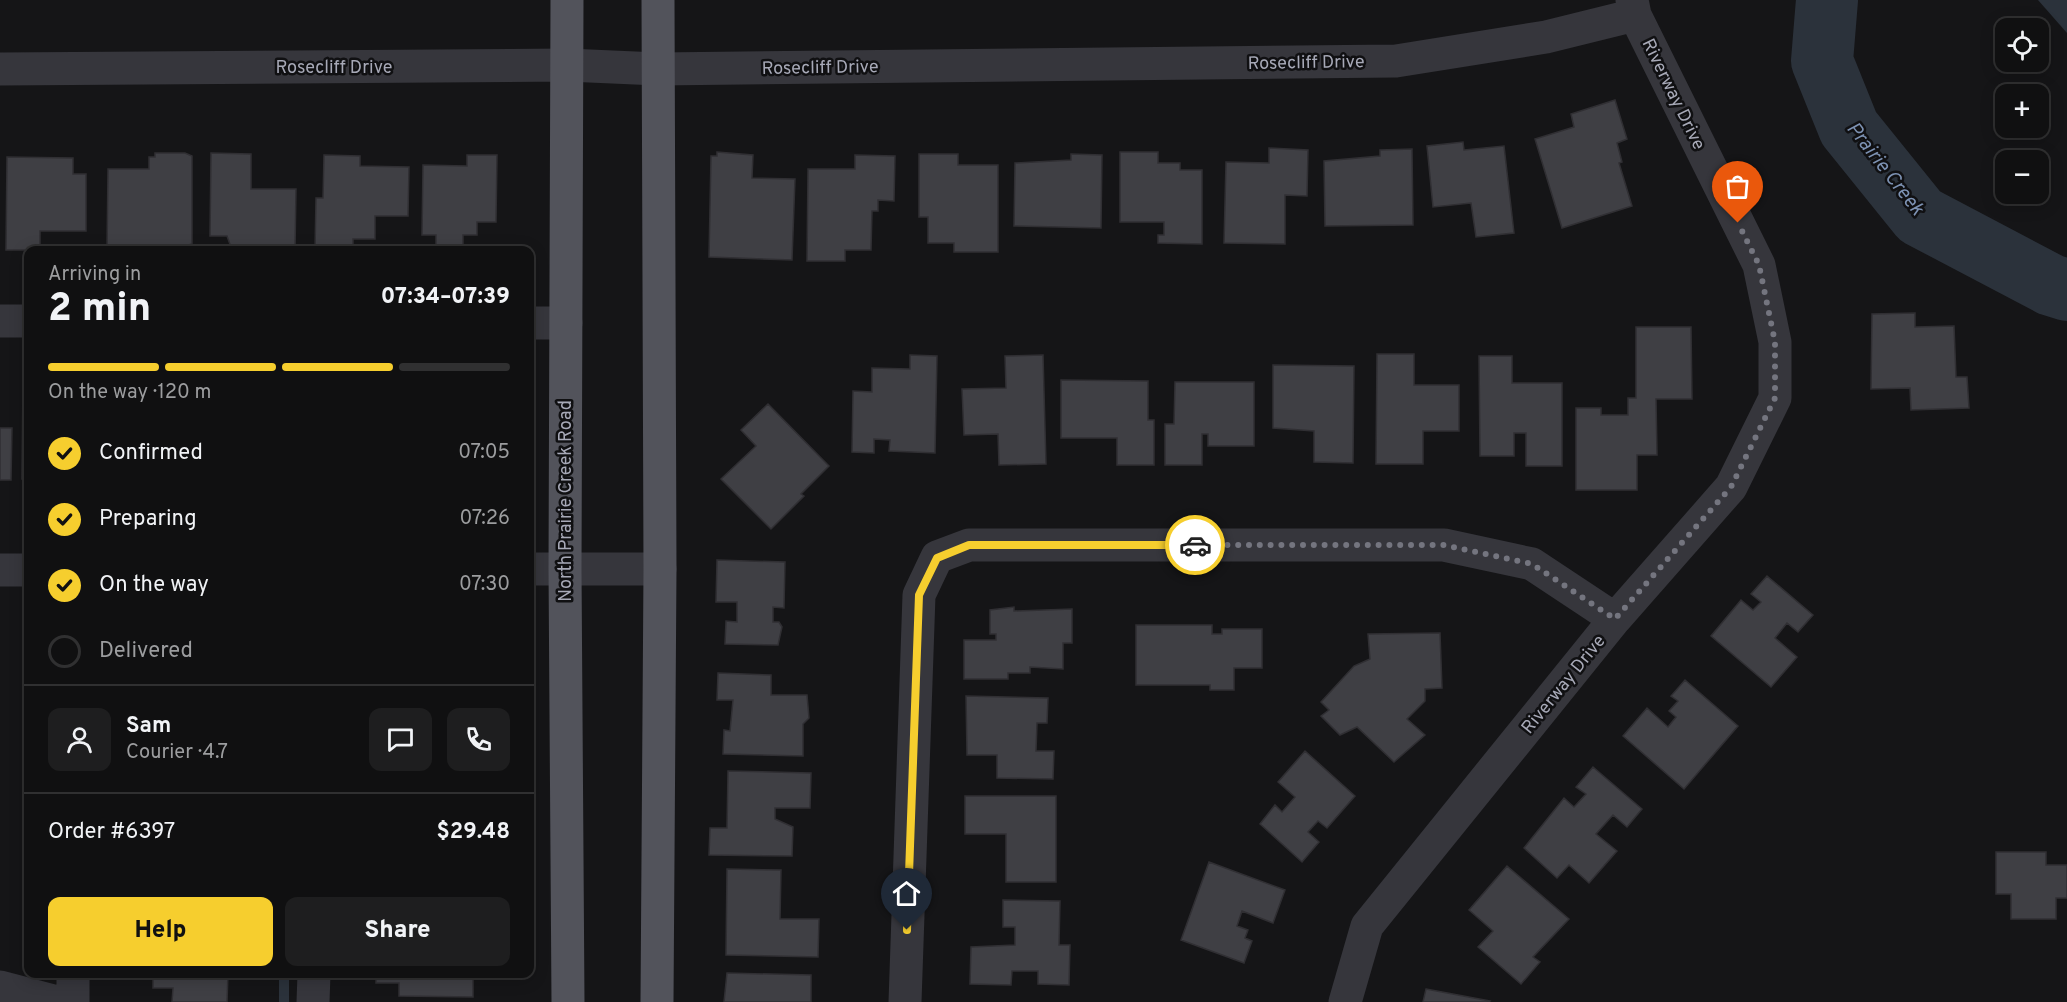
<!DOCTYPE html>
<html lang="en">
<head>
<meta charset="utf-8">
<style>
	body { margin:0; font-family:Overpass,sans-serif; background:#1e1e1f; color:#f1f3f6; height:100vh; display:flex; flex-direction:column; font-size:22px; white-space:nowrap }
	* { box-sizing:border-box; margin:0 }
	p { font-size:20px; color:#9c9d9f }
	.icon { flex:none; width:33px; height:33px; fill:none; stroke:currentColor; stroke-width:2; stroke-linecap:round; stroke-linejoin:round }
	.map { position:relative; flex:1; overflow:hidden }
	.drawer { position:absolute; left:24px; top:246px; width:510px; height:732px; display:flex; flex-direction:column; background:#101011; border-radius:12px; box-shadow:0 3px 15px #0003,0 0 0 2px #303031 }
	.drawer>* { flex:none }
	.fabs { position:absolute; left:1995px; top:18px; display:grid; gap:12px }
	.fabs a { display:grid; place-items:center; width:54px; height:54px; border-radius:12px; background:#101011; box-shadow:0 3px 15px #0003,0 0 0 2px #303031; font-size:30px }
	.pin { position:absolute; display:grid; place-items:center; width:51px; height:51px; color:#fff; margin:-62px -26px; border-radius:50% 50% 50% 0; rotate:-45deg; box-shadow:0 0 6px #0007 }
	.pin .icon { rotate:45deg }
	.courier { position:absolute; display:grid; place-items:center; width:60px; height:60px; margin:-30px; border:4px solid #f6ce2e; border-radius:50%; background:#fff; color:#222; box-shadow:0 2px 8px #0007 }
	.head em { font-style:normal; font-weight:800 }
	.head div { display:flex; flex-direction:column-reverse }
	.head { display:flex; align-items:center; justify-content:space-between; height:102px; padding:0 24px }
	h1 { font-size:39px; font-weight:800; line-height:45px }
	.bar { display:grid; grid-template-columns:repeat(4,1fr); gap:9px 6px; align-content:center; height:72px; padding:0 24px }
	.bar i { height:8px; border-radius:4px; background:#303031 }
	.bar .active { background:#f6ce2e }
	.bar p { grid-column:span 4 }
	.line { display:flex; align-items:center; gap:15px; padding:0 24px; border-top:2px solid #303031 }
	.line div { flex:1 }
	.round { display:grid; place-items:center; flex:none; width:63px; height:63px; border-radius:12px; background:#1e1e1f }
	ol { padding:0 24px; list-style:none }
	li { display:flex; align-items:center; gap:18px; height:66px }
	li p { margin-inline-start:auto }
	li .icon { padding:6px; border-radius:50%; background:#f6ce2e; color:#111; stroke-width:4 }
	li:last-child { color:#9c9d9f }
	li i { width:33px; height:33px; border:3px solid #303031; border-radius:50% }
	.button { display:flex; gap:12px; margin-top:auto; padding:12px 24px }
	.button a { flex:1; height:69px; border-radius:12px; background:#f6ce2e; color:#111; font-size:24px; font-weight:800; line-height:69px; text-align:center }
	.button a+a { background:#1e1e1f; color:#f1f3f6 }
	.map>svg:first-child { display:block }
	.water { fill:#2b323b }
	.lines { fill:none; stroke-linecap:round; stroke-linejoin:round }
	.stream { stroke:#2b323b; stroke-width:10 }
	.river { stroke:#2b323b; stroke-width:62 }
	.building { fill:#3f3f44; stroke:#302f33; stroke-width:1.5 }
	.minor { stroke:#36363c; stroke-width:33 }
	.major { stroke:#52535b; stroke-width:33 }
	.done { stroke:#74757f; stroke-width:6; stroke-dasharray:0 10.8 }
	.route { stroke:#f6ce2e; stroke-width:8 }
	.labels { text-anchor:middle; stroke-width:5; stroke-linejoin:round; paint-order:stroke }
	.street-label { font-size:18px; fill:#a7a9b7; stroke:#101012 }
	.water-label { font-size:20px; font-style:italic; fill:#7d92b3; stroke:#101012 }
</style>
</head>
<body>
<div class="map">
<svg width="2067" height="1002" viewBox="0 0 2067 1002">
	<rect width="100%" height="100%" fill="#151517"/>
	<!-- water -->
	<path class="water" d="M2038,0H2067V33Z"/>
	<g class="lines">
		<!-- stream -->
		<path class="stream" d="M284,1002V974"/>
		<!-- river -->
		<path class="river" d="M1827,0L1822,61L1849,128L1920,216L2051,285L2067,290"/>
	</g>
	<!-- building -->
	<path class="building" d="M1615,100L1627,139L1617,143L1622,162L1619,163L1632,206L1562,228L1535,139L1574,127L1571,114Z
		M1463,142L1464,150L1504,146L1514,233L1476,237L1471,203L1433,207L1427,146Z
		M1269,148L1308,150L1307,196L1285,195V244L1224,243L1226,162L1269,163Z
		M1412,149L1413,225L1325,226L1324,161L1380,156V150Z
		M717,152L753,155L752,178L795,179L792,260L709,257L711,156H717Z
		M1120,152H1158V163H1180V170H1202V244L1158,243V235H1164V222H1120Z
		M155,153H185L192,156V244L170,250H107L108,169H149V157H155Z
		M211,153L251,154V189H296L295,250H232L227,236H210Z
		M919,154H958V165H998V252H954V243H928V217H919Z
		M1071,154L1102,155L1101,228L1014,226L1015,163L1071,160Z
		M324,155L360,156V166L409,167L408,216H375V239H353V250H315L316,198H323Z
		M467,155H497L496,222H477V235H463V250H436V235H422L423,165L467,166Z
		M855,155L895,156L894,201L878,200V211H872L871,250H845V261H807L808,169H855Z
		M7,157L73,158V174H86V231H40V250H6Z
		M1915,313V327L1954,326L1956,377H1967L1969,408L1911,410L1910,388L1871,389L1872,314Z
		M1636,327H1691L1692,399H1656L1657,455H1637V490H1576V408H1601V415H1628V398H1636Z
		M1377,354H1414V385H1459V431H1423V464H1376Z
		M910,355L937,356L935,453L889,451L890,440L874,439V453L852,452L853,391L872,392V368L910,369Z
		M1043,355L1046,464L999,465L998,434L964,435L962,389L1006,388L1005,356Z
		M1479,356H1512V383H1562V466H1526V433H1514V456H1480Z
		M1273,365L1354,366L1353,463L1314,462V431L1273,428Z
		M23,380H28V479H22Z
		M1061,380L1148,381V420H1154V465H1117V438H1061Z
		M1175,382H1254V446H1208V434H1202V465H1165V424H1174Z
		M768,404L829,466L801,494L804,496L771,529L721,479L756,446L741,430Z
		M0,428H12L11,480H0Z
		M717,560L785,562L784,608L773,607V622H779L782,627L778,645L725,644L726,621L737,622V602H716Z
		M1767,576L1813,615L1798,632L1787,623L1775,638L1797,657L1771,687L1711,636L1741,600L1753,610L1761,602L1751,594Z
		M1014,607V611L1072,609V643H1063V669L1030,667V673H1008V679H964V640H996V634H990V610Z
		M1136,625H1212V634H1222V629H1262V668H1234V690H1210V685H1136Z
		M1440,633L1442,688L1425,689V701L1407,719L1425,735L1394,762L1357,727L1340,735L1321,716L1329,710L1321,702L1354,666L1370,659L1368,634Z
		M718,673L771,675V695H807L809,718L803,724V756L723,754L724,730L730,731L733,700H717Z
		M1685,680L1738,726L1684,789L1623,736L1647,708L1668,727L1676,717L1669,711L1678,701L1671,696Z
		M966,696L1048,698L1047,723H1037L1036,751H1054L1053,779L997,778V755H967Z
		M1305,751L1355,796L1327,828L1318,821L1308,832L1319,842L1302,862L1260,824L1275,805L1282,812L1295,797L1278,782Z
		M1593,767L1642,809L1627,827L1613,815L1596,834L1617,851L1589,883L1569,865L1557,878L1524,848L1564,798L1574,807L1586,794L1576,787Z
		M728,771L811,773L810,808H775V819L793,827L792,856L709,855L710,828H727Z
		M965,796H1056V882H1006V834H965Z
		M1996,852H2046V865H2067V898H2056V919H2011V894H1996Z
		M1209,862L1285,890L1273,923L1242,911L1237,926L1248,930L1245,938L1252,941L1244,963L1181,940Z
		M1507,866L1569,919L1533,957L1540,962L1521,984L1478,947L1493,931L1469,910Z
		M727,869L781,870L780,919H819L818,957L726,955Z
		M1003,900L1060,901L1059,945H1070L1069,985L1038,984V971H1012L1011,985L970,984L971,947L1015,945V927H1003Z
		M727,973L811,975V1002H724Z
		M153,974H228L227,1002H172L173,988H153Z
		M376,974H473V997L399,996V983H376Z
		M1426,989L1490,1001L1489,1002H1423Z"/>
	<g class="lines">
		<!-- minor -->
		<path class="minor" d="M0,69L567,65L658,69L1396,61L1546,37L1635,15
			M0,321H28
			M530,323H566
			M530,569H660
			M0,570H28
			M0,987L57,1002
			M73,1002V974
			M313,1002L314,974
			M905,1002L919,595L937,557L969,545H1444L1532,564L1615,619
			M1345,1002L1367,926L1615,619L1731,487L1775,398V342L1759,265L1635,15L1632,0"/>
		<!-- major -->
		<path class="major" d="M567,0L565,569L568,1002
			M657,1002L660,569L658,0"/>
	</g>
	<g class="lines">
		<!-- done -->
		<path class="done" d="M1195,545H1444L1532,564L1615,619L1731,487L1775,398V342L1759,265L1738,223"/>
		<!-- route -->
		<path class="route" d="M907,930L919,595L937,558L969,545H1195"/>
	</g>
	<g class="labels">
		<!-- street labels -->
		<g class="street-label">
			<text transform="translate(1306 62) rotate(-1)" y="6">Rosecliff Drive</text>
			<text x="334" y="73">Rosecliff Drive</text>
			<text transform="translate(820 67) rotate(-1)" y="6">Rosecliff Drive</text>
			<text transform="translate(1674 94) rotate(64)" y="6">Riverway Drive</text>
			<text transform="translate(565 501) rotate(-90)" y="6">North Prairie Creek Road</text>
			<text transform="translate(1563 684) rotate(-51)" y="6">Riverway Drive</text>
		</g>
		<!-- water labels -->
		<g class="water-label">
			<text transform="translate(1886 168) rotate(52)" y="7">Prairie Creek</text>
		</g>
	</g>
</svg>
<div class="fabs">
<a><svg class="icon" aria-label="locate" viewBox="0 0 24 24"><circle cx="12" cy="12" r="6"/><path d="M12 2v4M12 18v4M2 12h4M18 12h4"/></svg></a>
<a>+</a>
<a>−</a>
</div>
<div class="pin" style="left:1738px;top:223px;background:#ea580c"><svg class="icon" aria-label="bag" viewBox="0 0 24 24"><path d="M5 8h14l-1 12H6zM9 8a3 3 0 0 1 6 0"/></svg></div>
<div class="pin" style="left:907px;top:930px;background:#1f2937"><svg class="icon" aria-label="home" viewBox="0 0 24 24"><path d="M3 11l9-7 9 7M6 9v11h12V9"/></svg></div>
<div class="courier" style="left:1195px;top:545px"><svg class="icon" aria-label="car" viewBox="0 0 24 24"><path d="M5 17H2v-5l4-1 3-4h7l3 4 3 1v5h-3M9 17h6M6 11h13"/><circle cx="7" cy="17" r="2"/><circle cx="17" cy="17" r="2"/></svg></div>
<section class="drawer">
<div class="head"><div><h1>2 min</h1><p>Arriving in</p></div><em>07:34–07:39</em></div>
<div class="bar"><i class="active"></i><i class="active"></i><i class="active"></i><i></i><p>On the way · 120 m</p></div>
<ol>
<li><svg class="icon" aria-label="check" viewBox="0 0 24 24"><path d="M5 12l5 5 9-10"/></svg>Confirmed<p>07:05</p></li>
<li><svg class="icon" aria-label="check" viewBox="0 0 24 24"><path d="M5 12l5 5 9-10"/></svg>Preparing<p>07:26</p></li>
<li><svg class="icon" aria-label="check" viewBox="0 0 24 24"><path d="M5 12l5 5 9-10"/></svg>On the way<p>07:30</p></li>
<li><i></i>Delivered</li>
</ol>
<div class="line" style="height:108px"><a class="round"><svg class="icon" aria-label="person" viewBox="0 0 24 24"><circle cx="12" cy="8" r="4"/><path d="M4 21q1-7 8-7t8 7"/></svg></a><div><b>Sam</b><p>Courier · 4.7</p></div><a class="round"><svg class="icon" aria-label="chat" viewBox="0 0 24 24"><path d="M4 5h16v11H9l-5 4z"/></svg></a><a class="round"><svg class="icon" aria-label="phone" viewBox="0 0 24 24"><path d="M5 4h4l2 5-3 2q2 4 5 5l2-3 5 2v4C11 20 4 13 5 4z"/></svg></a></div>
<div class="line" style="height:78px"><div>Order #6397</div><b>$29.48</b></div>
<div class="button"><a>Help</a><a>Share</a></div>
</section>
</div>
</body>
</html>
